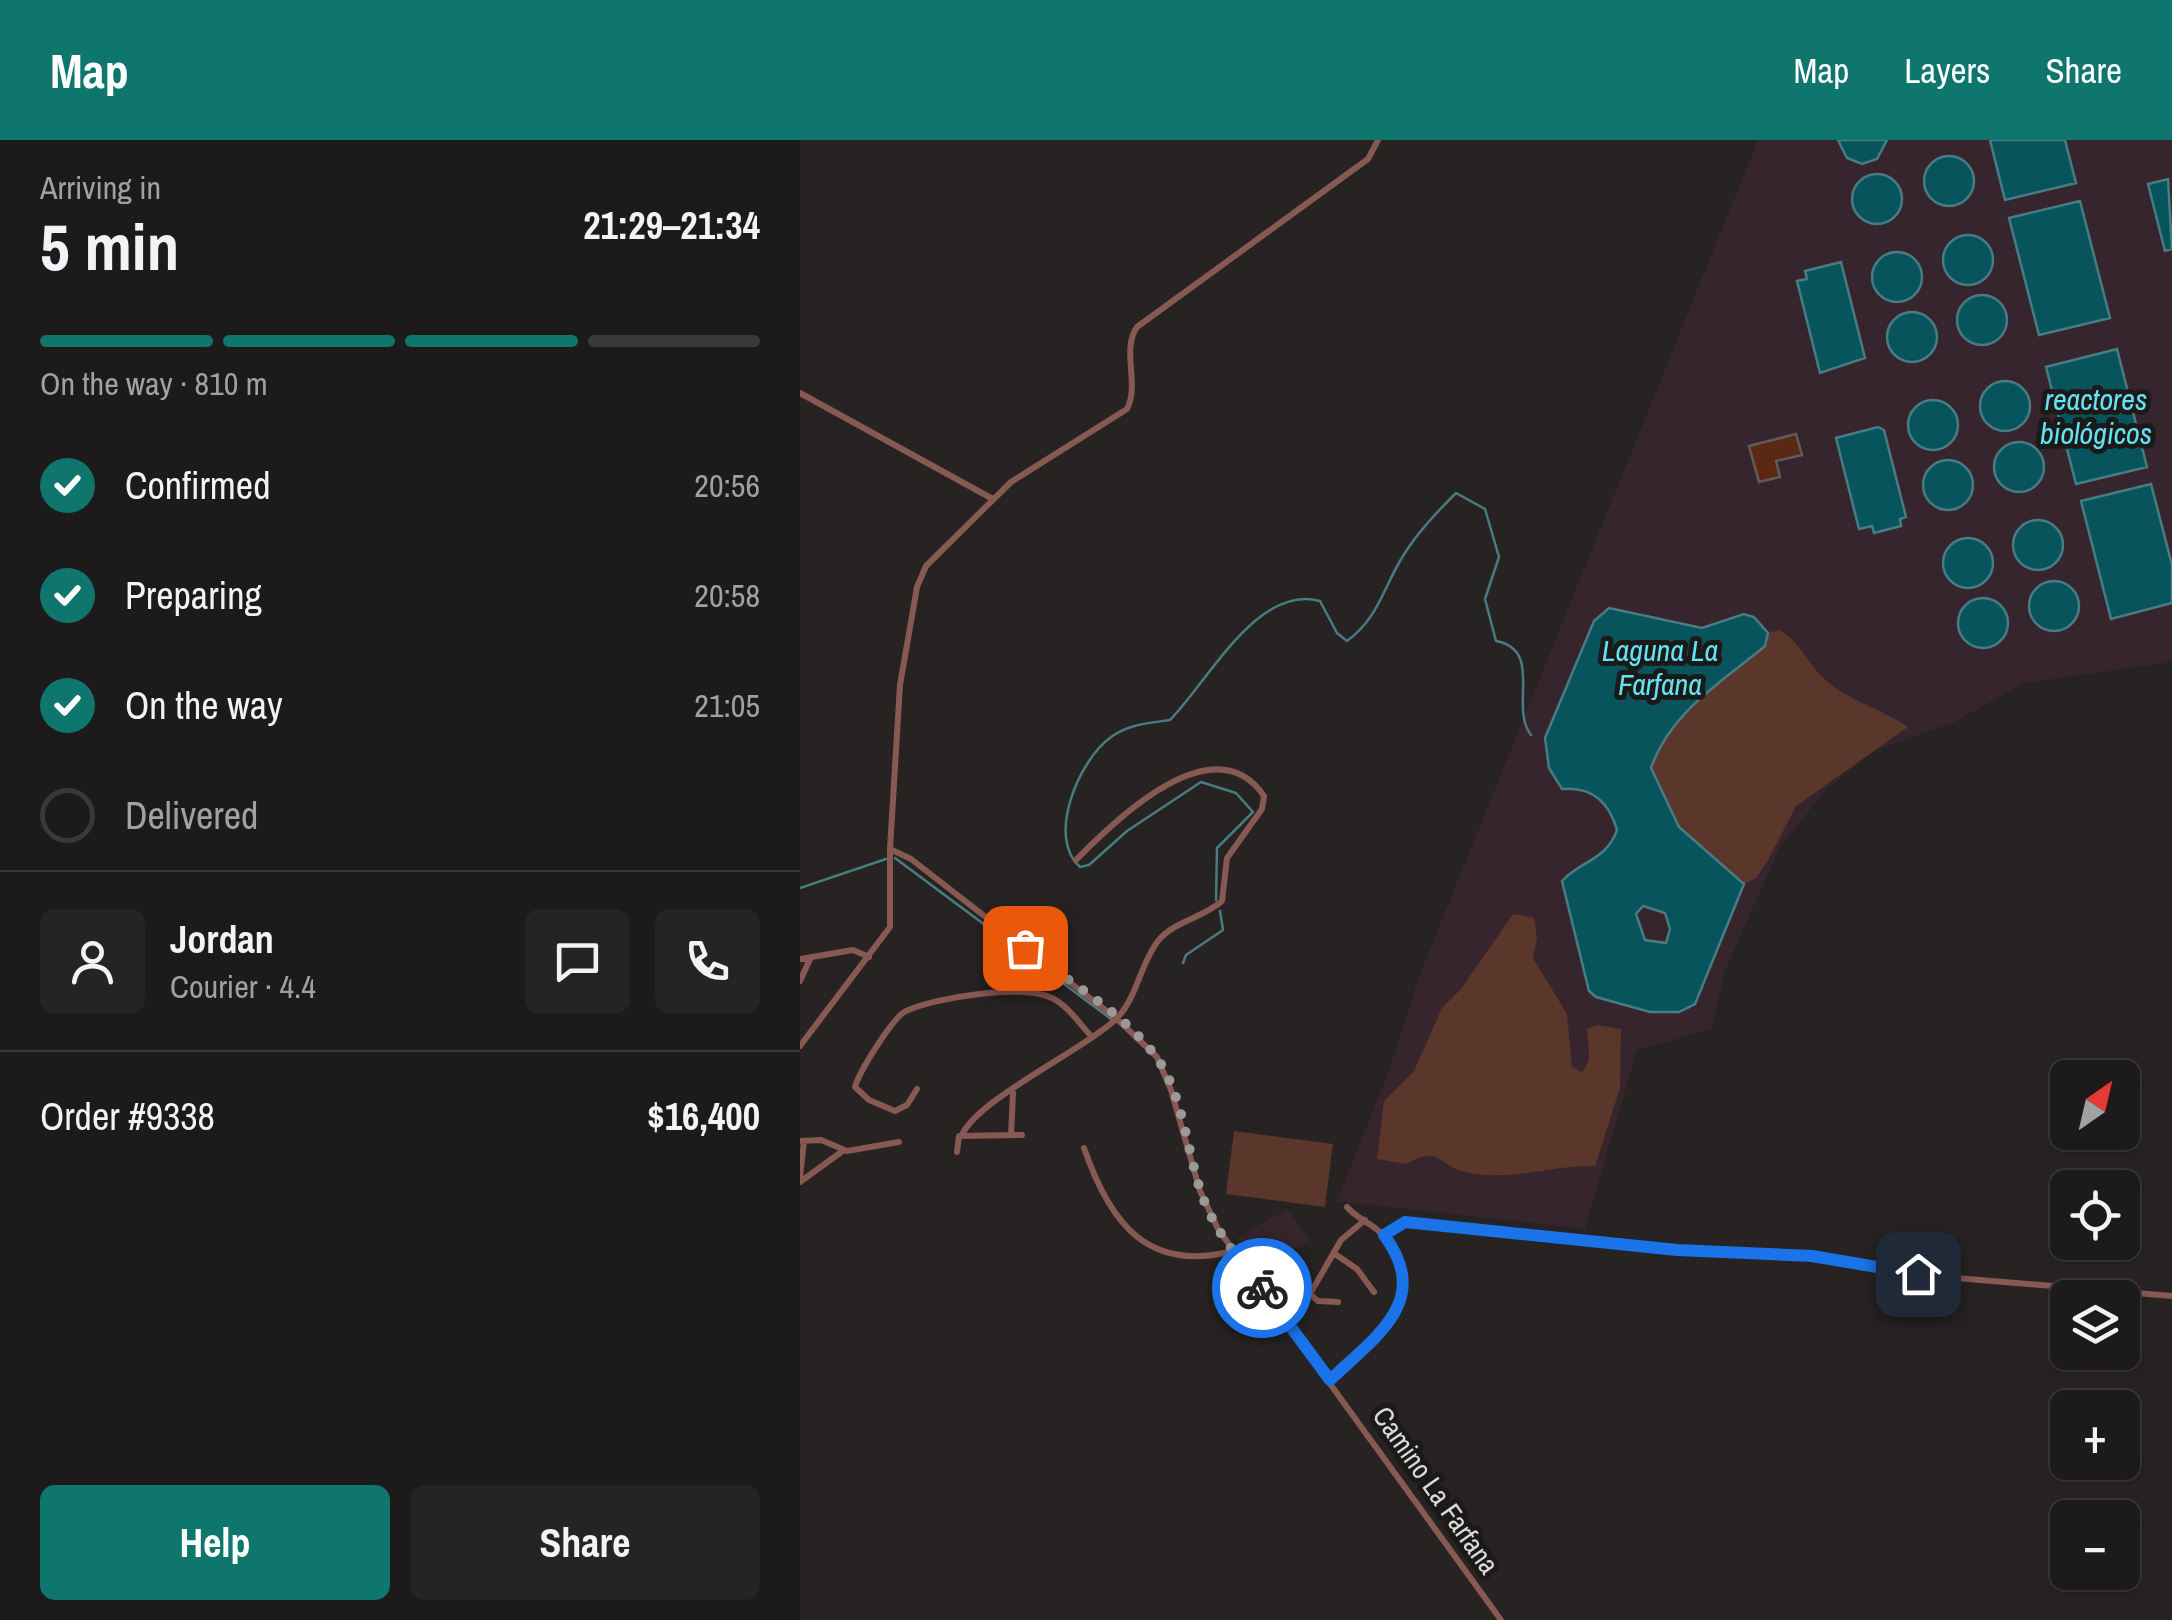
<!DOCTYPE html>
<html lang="en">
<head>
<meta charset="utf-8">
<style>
	body { margin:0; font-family:"Archivo Narrow",sans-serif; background:#252323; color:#f1f3f6; height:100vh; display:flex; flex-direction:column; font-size:38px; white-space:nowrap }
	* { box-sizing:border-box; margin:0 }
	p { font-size:32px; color:#a0a1a2 }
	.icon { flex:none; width:55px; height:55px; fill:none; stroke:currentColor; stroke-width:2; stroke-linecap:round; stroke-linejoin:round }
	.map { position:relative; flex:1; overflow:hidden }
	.sheet { display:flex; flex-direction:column; background:#1c1a1a; width:800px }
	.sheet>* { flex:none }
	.needle { width:65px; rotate:34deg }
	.buttons { position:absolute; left:1250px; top:920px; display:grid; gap:20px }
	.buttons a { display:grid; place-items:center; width:90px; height:90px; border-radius:15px; background:#1c1a1a; box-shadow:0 2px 8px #0004,0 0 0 2px #3a3839; font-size:50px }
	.pin { position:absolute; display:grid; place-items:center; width:85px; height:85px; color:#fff; margin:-42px; border-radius:20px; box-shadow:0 5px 15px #0006 }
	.courier { position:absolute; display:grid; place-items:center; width:100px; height:100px; margin:-50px; border:8px solid #1a73e8; border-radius:50%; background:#fff; color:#222; box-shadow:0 2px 12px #0007 }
	.summary em { font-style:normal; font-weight:800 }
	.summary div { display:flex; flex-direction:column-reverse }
	.summary { display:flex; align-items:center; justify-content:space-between; height:170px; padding:0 40px }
	h1 { font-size:65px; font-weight:800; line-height:75px }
	.bar { display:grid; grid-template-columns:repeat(4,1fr); gap:15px 10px; align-content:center; height:120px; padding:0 40px }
	.bar i { height:12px; border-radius:8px; background:#3a3839 }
	.bar .on { background:#0f766e }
	.bar p { grid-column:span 4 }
	.line { display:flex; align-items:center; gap:25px; padding:0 40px; border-top:2px solid #3a3839 }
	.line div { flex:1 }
	.round { display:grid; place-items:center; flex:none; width:105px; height:105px; border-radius:15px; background:#252323 }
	ol { padding:0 40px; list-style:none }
	li { display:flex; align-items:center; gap:30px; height:110px }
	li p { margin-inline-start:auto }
	li .icon { padding:10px; border-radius:50%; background:#0f766e; color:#fff; stroke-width:4 }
	li:last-child { color:#a0a1a2 }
	li i { width:55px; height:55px; border:5px solid #3a3839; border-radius:50% }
	.action { display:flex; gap:20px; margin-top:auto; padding:20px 40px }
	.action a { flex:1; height:115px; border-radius:15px; background:#0f766e; color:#fff; font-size:40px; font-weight:800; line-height:115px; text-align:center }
	.action a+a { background:#252323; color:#f1f3f6 }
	header { display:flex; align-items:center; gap:60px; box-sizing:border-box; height:140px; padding:0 50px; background:#0f766e; color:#fff }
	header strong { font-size:48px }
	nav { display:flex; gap:55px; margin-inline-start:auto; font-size:35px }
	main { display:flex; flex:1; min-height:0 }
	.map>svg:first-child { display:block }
	.industrial { fill:#37252e }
	.green { fill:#5a372a }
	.water { fill:#08545d; stroke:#487c82; stroke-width:2.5; fill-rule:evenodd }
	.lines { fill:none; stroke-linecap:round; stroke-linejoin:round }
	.stream { stroke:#487c82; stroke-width:2.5 }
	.building { fill:#5d2813; stroke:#5f5c5b; stroke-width:2.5 }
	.minor { stroke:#885853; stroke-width:6 }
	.done { stroke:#9c9a99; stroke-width:10; stroke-dasharray:0 18 }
	.route { stroke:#1a73e8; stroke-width:12 }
	.labels { text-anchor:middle; stroke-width:10; stroke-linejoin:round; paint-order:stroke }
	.street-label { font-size:28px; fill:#dcdad9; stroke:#1c1a19 }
	.water-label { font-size:30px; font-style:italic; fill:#64e3f5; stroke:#1c1a19 }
</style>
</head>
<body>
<header>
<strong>Map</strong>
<nav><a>Map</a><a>Layers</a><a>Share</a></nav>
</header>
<main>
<section class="sheet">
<div class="summary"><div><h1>5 min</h1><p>Arriving in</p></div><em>21:29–21:34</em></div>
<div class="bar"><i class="on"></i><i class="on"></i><i class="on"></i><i></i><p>On the way · 810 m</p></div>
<ol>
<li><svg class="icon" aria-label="check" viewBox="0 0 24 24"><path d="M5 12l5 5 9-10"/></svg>Confirmed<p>20:56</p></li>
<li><svg class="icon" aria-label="check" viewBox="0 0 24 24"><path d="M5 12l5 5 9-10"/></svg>Preparing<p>20:58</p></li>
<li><svg class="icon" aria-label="check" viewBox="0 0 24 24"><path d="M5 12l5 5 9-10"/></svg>On the way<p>21:05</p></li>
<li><i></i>Delivered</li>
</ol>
<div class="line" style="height:180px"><a class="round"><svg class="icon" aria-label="person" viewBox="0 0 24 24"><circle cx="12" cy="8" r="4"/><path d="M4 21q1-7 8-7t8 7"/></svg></a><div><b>Jordan</b><p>Courier · 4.4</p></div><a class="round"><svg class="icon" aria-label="chat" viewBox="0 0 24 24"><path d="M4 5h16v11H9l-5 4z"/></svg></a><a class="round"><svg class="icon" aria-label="phone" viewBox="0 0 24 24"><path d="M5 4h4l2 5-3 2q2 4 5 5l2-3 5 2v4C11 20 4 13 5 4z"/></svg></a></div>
<div class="line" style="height:130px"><div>Order #9338</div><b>$16,400</b></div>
<div class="action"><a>Help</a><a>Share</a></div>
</section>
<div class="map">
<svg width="1372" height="1480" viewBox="0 0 1372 1480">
	<rect width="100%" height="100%" fill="#262322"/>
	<!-- industrial -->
	<path class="industrial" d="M958,0H1372V522L1225,543L1152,583L1074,611L1025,651L980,707L925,830L912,889L837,910L785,1089L537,1061L591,925L618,839Z
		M487,1069L510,1100L458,1130L436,1099Z"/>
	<!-- green -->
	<path class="green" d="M980,490C1002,504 1009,527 1029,543C1053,562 1083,570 1108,587L996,666L967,722L956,738L944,744L879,687L851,628C870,573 921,540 965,506L968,493Z
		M713,774L734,778L737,798L733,818L767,874L772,927L782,932C794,919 787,906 787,889L797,885L821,889L820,948L795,1026C753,1025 712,1041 669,1033C637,1027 641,1004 606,1024L577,1019L584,961L614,931L642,868L661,849Z
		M434,991L533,1004L525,1067L426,1054Z"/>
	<!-- water -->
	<path class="water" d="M1038,0H1087L1077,19L1062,24L1047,18Z
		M1190,0H1265L1276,43L1205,60Z
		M1124 41a25 25 0 1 1 50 0a25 25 0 1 1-50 0Z
		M1052 59a25 25 0 1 1 50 0a25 25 0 1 1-50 0Z
		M1368,39L1372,109L1365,111L1348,44Z
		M1280,61L1310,178L1239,195L1209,78Z
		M1143 120a25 25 0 1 1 50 0a25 25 0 1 1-50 0Z
		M1072 137a25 25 0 1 1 50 0a25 25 0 1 1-50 0Z
		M1041,122L1065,218L1020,233L997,141L1007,139L1005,131Z
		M1157 180a25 25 0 1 1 50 0a25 25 0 1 1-50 0Z
		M1087 197a25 25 0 1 1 50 0a25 25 0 1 1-50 0Z
		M1317,209L1347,327L1276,344L1246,227Z
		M1180 266a25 25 0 1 1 50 0a25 25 0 1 1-50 0Z
		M1108 285a25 25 0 1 1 50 0a25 25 0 1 1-50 0Z
		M1078,287L1084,290L1106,377L1100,379L1101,386L1074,393L1072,386L1059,389L1036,298Z
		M1194 327a25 25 0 1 1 50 0a25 25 0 1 1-50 0Z
		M1123 345a25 25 0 1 1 50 0a25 25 0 1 1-50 0Z
		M1351,344L1372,425V463L1311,479L1281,361Z
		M1213 405a25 25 0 1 1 50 0a25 25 0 1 1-50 0Z
		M1143 423a25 25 0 1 1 50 0a25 25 0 1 1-50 0Z
		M1229 466a25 25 0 1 1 50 0a25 25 0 1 1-50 0Z
		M1158 483a25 25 0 1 1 50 0a25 25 0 1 1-50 0Z
		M809,468L902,488L944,474L954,477L968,493L965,506C922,542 870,572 851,628L879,687L944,744L895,864L879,872H850L796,857L789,851L762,741C781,720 806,721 817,690C809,662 792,646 762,649L749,628L745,598L794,481ZM843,766L865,773L870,789L866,803L845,800L836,774Z"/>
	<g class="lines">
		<!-- stream -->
		<path class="stream" d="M95,718L311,879
			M0,748L86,719
			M416,760L417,708L453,672L436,653L401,642L327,691L289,725L280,727C246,697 279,620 311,597C329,584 349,583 370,580C407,543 458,443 520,461L537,493L547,501C577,479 582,452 600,421C615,395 635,374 656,353L685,369L699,417L685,459L696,501C744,510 709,567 731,595
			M383,823L386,815L423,790L420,771"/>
	</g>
	<!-- building -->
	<path class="building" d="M996,294L1002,315L976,321L980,337L959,342L949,306Z"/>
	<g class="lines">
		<!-- minor -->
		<path class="minor" d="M0,253L191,358
			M90,709L111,719L317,879L357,917L371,950L400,1051L418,1089L701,1480
			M0,819L53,810L69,817
			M0,841L11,817
			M0,906L90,787V709L100,545L117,447L126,426L211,342L327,269C340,244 321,210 337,187L568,19L578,0
			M117,949L107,965L95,971L69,960L55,947C59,932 93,877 106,871C136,857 223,844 252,858C268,866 279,883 291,896
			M162,995C177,960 281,911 314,881C336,862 340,824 358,801C374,781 403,778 422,761L427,718L462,669L464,656C414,583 315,680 276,720
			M211,995L213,953
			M0,1001L21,1000L47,1011L99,1002
			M284,1008C310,1083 347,1133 433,1111
			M157,1012L159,996L222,995
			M0,1037L4,1001
			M0,1042L44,1010
			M583,1095L611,1082L877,1110L1012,1116L1156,1138L1372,1156
			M535,1114L557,1129L574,1152
			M538,1162L518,1161L510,1154L541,1100L565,1080
			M531,1240C572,1201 638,1155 583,1095C572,1083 557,1079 547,1067"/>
	</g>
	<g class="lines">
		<!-- done -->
		<path class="done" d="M225,808C268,842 328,875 359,921C383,957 387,1011 401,1052C413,1089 438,1118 462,1148"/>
		<!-- route -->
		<path class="route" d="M462,1148L530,1240C576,1196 633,1161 584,1095L605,1082L877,1110L1012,1116L1118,1134"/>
	</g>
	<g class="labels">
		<!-- street labels -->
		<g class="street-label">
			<text transform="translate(636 1350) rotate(55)" y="10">Camino La Farfana</text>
		</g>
		<!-- water labels -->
		<g class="water-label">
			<text x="1296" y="270">reactores<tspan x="1296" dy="34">biológicos</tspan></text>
			<text x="860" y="521">Laguna La<tspan x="860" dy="34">Farfana</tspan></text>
		</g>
	</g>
</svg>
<div class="buttons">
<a><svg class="needle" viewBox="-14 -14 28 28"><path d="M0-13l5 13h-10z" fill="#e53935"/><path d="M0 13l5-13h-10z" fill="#a0a1a2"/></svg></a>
<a><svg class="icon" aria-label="locate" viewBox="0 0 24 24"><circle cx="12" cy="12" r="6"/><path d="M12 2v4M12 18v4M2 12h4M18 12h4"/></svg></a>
<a><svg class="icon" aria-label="layers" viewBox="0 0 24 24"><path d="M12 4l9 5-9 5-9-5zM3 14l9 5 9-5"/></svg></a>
<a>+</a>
<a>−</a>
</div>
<div class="pin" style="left:225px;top:808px;background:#ea580c"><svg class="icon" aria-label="bag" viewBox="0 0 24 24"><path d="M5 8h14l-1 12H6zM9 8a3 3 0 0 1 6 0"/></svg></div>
<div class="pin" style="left:1118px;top:1134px;background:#1f2937"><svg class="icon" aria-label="home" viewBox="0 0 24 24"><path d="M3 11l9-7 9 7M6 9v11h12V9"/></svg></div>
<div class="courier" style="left:462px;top:1148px"><svg class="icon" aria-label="bike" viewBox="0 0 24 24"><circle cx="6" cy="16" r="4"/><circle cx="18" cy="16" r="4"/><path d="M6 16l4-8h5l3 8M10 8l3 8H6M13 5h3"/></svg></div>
</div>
</main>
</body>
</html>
